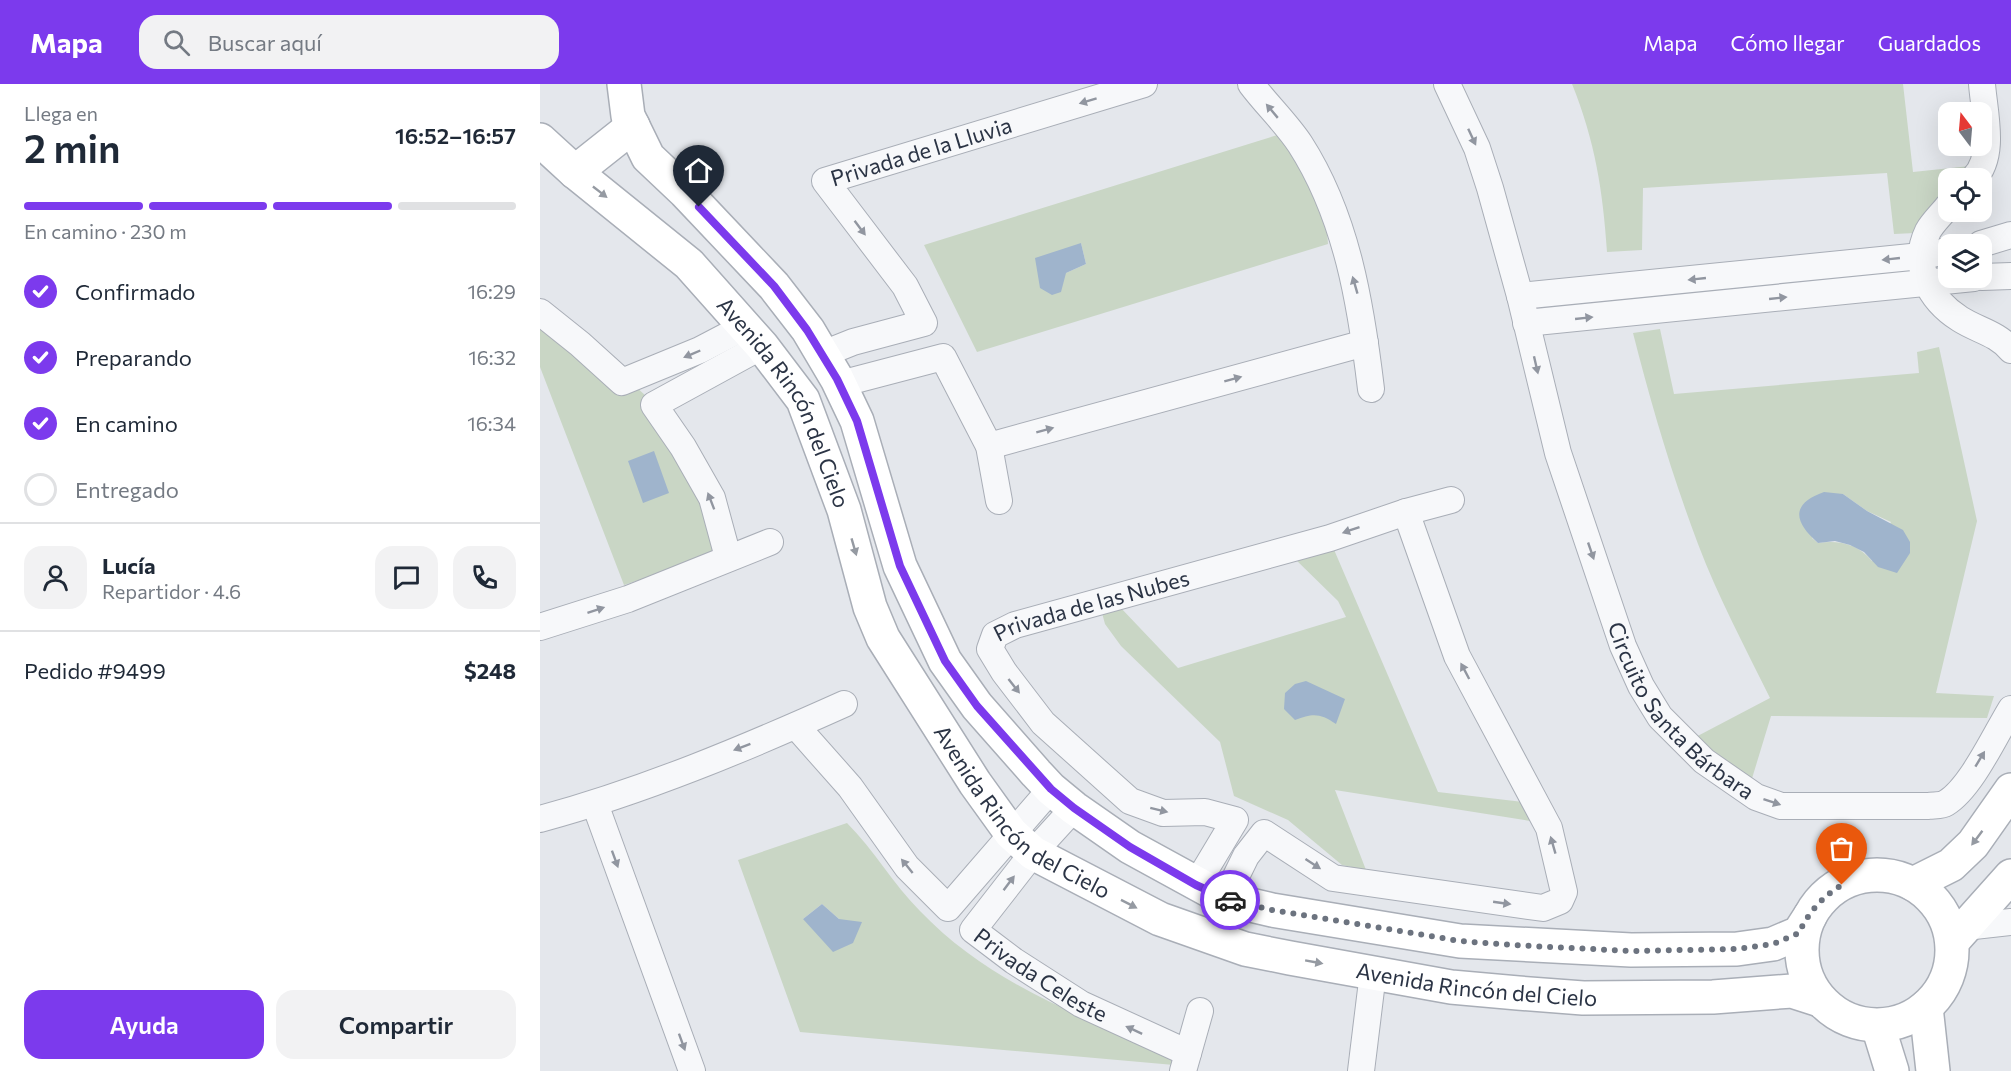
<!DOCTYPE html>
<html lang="es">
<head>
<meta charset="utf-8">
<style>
	body { margin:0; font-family:Commissioner,sans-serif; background:#f2f2f3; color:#1f2937; height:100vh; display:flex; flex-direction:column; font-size:22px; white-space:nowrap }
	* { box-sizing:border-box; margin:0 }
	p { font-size:20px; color:#747a83 }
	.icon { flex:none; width:33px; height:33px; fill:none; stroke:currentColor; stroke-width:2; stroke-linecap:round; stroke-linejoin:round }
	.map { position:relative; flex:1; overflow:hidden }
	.details { display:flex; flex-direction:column; background:#fff; width:540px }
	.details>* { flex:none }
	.needle { width:39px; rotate:344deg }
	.buttons { position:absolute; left:1398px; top:18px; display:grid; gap:12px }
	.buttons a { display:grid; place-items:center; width:54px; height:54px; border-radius:12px; background:#fff; box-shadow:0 6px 24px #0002; font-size:30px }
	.pin { position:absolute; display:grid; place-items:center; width:51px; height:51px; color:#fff; margin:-62px -26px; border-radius:50% 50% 50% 0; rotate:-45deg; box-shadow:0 0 6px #0007 }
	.pin .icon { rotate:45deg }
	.courier { position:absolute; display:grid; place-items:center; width:60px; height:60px; margin:-30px; border:4px solid #7c3aed; border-radius:50%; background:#fff; color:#222; box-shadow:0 2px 8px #0007 }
	.overview em { font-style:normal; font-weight:600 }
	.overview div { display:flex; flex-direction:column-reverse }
	.overview { display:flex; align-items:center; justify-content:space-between; height:102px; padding:0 24px }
	h1 { font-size:39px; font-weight:600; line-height:45px }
	.bar { display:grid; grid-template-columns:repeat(4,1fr); gap:9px 6px; align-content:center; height:72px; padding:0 24px }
	.bar i { height:8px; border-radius:4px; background:#e0e1e3 }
	.bar .active { background:#7c3aed }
	.bar p { grid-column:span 4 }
	.line { display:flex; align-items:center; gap:15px; padding:0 24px; border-top:2px solid #e0e1e3 }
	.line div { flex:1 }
	.round { display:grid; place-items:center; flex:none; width:63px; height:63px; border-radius:18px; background:#f2f2f3 }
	ol { padding:0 24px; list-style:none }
	li { display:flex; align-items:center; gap:18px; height:66px }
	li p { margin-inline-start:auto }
	li .icon { padding:6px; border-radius:50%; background:#7c3aed; color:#fff; stroke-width:4 }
	li:last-child { color:#747a83 }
	li i { width:33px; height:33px; border:3px solid #e0e1e3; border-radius:50% }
	.action { display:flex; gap:12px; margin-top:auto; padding:12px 24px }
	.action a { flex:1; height:69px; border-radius:18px; background:#7c3aed; color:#fff; font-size:24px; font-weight:600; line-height:69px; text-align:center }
	.action a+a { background:#f2f2f3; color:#1f2937 }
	header { display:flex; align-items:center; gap:36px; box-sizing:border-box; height:84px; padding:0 30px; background:#7c3aed; color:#fff }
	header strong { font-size:28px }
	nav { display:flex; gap:33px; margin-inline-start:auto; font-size:21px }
	.search { width:420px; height:54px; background:#f2f2f3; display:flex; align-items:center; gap:15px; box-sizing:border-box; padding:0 21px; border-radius:18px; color:#747a83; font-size:22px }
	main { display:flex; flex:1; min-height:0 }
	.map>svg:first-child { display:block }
	.green { fill:#c9d6c5; fill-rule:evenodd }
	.water { fill:#9fb4cc }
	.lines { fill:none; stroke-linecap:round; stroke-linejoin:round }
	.street-casing { stroke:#a9aeb7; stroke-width:28 }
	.secondary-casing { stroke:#a9aeb7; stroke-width:36 }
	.street { stroke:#f7f8fa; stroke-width:26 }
	.secondary { stroke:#fff; stroke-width:33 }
	.oneway { fill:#9196a0 }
	.oneway2 { fill:#959aa2 }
	.done { stroke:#6c737f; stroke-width:6; stroke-dasharray:0 10.8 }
	.route { stroke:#7c3aed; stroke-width:8 }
	.labels { text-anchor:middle; stroke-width:4.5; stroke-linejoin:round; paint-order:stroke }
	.street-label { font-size:22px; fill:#2b3445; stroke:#f4f6f9 }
</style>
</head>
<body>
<header>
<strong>Mapa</strong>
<div class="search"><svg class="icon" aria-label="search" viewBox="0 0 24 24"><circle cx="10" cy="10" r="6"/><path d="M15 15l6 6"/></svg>Buscar aquí</div>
<nav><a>Mapa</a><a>Cómo llegar</a><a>Guardados</a></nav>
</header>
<main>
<section class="details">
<div class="overview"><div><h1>2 min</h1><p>Llega en</p></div><em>16:52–16:57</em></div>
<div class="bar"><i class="active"></i><i class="active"></i><i class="active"></i><i></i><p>En camino · 230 m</p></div>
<ol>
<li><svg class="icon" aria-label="check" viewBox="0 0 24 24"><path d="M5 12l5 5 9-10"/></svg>Confirmado<p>16:29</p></li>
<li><svg class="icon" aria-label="check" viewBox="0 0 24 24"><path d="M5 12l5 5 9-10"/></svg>Preparando<p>16:32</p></li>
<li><svg class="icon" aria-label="check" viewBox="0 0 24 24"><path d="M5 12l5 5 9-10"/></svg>En camino<p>16:34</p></li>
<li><i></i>Entregado</li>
</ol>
<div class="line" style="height:108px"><a class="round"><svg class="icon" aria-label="person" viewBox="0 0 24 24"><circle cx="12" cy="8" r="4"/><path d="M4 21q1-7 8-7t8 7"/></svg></a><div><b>Lucía</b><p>Repartidor · 4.6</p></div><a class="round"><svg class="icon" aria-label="chat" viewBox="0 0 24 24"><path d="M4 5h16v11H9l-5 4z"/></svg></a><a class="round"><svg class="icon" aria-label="phone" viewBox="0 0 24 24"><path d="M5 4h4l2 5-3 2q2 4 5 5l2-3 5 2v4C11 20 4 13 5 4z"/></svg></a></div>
<div class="line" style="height:78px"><div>Pedido #9499</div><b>$248</b></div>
<div class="action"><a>Ayuda</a><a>Compartir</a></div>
</section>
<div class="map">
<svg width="1471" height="987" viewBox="0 0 1471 987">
	<rect width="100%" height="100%" fill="#e4e7ec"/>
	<!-- green -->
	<path class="green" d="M1032,0H1363L1373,88L1430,82L1419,94H1408V106L1385,130L1375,149L1354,150L1347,89L1103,104L1102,166L1067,168C1063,107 1055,57 1032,0Z
		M747,48L785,123L788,160L437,268L384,161ZM541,159L546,180L526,189Z
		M0,223L47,258L118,323L191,466L84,501L0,283Z
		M1120,245L1134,310L1379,289L1377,268L1399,263L1437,437L1396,609L1454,612L1447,634L1231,632L1210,701L1150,656L1230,614C1205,563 1178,513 1158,460C1132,391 1111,320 1093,249ZM1303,410L1327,427L1351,438L1332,477C1318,460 1299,456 1278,459L1272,454Z
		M792,461L898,708L983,718L990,737L795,706L826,786L802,781L748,736L694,712L680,658L581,562L565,540L562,529L580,523L638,584L806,533L798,517L753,473Z
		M307,739C334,766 353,800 380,827C450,900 543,935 636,969L634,981L260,948L198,776ZM282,820L299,835H263Z"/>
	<!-- water -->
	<path class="water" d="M541,159L546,180L526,189L521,208L512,211L500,204L495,174Z
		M114,367L129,409L103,419L88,377Z
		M1284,408L1303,410L1327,427L1363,446L1370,458V469L1357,489L1338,483L1324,468L1310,461L1295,457L1278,459C1254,438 1250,420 1284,408Z
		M766,597L805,615L796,640C780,629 773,629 755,636L744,625L745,609L755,600Z
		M282,820L299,835L322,838L313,859L293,868L263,835Z"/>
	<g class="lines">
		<defs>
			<g id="street">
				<path d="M711,0C726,20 746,39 760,60C807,133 821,221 831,305"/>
				<path id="s1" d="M907,0L937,64L950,104L980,212L1018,369L1083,562L1101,602L1120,633L1164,677L1216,713L1241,722H1388C1394,721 1401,722 1406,719C1431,704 1455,651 1471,625"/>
				<path d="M1434,94C1456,72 1444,28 1442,0"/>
				<path d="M1408,122C1402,130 1393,138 1388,147C1371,182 1390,216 1420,235C1437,246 1457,249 1471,266"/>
				<path d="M1441,160L1471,151"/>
				<path d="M1442,193L1471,192"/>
				<path d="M980,212L1381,172L1408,167"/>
				<path d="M0,228L40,260L82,298L160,266L204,243"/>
				<path d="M986,239L1434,194"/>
				<path id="s2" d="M283,270L313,258L384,239L365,202L285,97L604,0"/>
				<path d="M300,300L403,273L449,362L459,417"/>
				<path d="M449,362L825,259"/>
				<path d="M188,473L172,414L143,363L114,321L222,262"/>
				<path d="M0,543L88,515L230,458"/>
				<path d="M256,642L310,703L367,783L408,824L511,705"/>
				<path d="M55,720L152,987"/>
				<path id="s3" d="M534,724L493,769L433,846L474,877L541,920L648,969"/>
				<path d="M0,735C104,707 206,664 304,620"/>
				<path id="s4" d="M656,801L695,736L665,728L623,729L590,717L503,639L464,588L450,565L455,551L475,541L790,454L866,428L911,416"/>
				<path d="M685,815L706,772L724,749L793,794L1003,824L1020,817L1024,808L1009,744L917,572L866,428"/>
				<path d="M1425,843L1471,838"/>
				<path d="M643,987L660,927"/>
				<path d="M821,987L833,889"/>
			</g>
			<g id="secondary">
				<path d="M84,0L88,32L108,73L145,108L234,202L268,246L297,295L317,337L360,482L405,577L437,622L496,689L511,705L534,724L590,763L685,815L732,826L920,857L1091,866L1197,865L1233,860L1259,849L1270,832"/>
				<path id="s5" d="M0,56L35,88L149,180L222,262L263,316L304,426L330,523L343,554L435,699L471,749L493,769L620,835L705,865L750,874L911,903L978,909L1043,914L1173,913L1252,907L1280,916"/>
				<path d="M35,88L93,42"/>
				<circle cx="1337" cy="866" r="75"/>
				<path d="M1373,800L1411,781L1433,760L1471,706"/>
				<path d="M1412,858L1471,792"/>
				<path d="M1386,923L1393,987"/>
				<path d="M1338,942L1352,987"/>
			</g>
		</defs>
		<!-- street casing -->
		<use href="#street" class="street-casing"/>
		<!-- secondary casing -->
		<use href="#secondary" class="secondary-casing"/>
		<!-- street -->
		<use href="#street" class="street"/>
		<!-- secondary -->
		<use href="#secondary" class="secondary"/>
	</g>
	<!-- one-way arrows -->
	<defs><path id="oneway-solid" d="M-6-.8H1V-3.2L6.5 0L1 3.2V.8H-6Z" transform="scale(1.5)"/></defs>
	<g class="oneway">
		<use href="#oneway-solid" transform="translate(548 17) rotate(163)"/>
		<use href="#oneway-solid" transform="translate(732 27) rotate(-130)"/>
		<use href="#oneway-solid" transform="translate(932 53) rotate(65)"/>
		<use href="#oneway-solid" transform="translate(320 144) rotate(53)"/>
		<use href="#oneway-solid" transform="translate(1351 175) rotate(174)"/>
		<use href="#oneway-solid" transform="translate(1157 195) rotate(174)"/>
		<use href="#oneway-solid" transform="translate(815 201) rotate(-106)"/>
		<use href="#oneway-solid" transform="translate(1238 214) rotate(-6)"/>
		<use href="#oneway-solid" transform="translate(1044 234) rotate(-6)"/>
		<use href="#oneway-solid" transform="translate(152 270) rotate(157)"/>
		<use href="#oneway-solid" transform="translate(996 281) rotate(77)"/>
		<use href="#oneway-solid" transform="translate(693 295) rotate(-15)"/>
		<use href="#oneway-solid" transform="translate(505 346) rotate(-15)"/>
		<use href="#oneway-solid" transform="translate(171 417) rotate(-111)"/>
		<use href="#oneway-solid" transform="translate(811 446) rotate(161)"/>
		<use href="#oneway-solid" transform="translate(1051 467) rotate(71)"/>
		<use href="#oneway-solid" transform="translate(56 526) rotate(-18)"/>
		<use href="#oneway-solid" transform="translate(925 587) rotate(-118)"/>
		<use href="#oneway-solid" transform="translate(474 602) rotate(52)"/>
		<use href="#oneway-solid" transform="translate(202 663) rotate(159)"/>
		<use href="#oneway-solid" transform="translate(1440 675) rotate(-59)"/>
		<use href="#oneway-solid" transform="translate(1232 718) rotate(18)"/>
		<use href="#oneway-solid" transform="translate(619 726) rotate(14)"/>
		<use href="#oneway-solid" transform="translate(1013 761) rotate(-106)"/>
		<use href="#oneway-solid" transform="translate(75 775) rotate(70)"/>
		<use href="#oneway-solid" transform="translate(773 780) rotate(33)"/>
		<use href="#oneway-solid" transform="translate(367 782) rotate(-129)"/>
		<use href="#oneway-solid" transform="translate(469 799) rotate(-53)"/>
		<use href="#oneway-solid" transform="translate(962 819) rotate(8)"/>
		<use href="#oneway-solid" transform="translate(594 946) rotate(-155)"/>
		<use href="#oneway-solid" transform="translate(142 958) rotate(70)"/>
	</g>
	<g class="oneway2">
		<use href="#oneway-solid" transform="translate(60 108) rotate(38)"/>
		<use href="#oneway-solid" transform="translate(314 463) rotate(74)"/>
		<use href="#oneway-solid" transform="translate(1437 754) rotate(127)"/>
		<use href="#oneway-solid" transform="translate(589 820) rotate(27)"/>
		<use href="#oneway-solid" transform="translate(774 878) rotate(10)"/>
	</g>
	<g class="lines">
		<!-- done -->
		<path class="done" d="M690,816L732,826L920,857L972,861L1091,867L1197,865L1233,860L1259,849C1267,830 1284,811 1302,801"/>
		<!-- route -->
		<path class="route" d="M159,123L234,202L267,246L297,295L317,337L360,482L405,577L437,622L511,705L534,724L590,763L656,801L690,816"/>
	</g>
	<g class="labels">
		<!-- street labels -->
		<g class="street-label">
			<text dy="8" stroke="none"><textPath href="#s2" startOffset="380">Privada de la Lluvia</textPath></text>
			<text dy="8" stroke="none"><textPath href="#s5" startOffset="364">Avenida Rincón del Cielo</textPath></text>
			<text dy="8" stroke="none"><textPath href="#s4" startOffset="508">Privada de las Nubes</textPath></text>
			<text dy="8" stroke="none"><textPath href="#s1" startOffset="678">Circuito Santa Bárbara</textPath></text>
			<text dy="8" stroke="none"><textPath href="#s5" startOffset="850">Avenida Rincón del Cielo</textPath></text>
			<text dy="8" stroke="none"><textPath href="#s3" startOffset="240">Privada Celeste</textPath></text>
			<text dy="8" stroke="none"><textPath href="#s5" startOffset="1354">Avenida Rincón del Cielo</textPath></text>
		</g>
	</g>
</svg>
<div class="buttons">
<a><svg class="needle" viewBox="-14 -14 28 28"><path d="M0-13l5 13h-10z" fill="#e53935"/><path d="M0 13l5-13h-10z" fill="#747a83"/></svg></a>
<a><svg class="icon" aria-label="locate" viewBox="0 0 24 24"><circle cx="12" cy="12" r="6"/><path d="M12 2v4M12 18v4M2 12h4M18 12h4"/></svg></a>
<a><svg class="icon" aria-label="layers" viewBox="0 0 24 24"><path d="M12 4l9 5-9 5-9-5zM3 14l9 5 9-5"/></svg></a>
</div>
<div class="pin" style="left:1302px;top:801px;background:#ea580c"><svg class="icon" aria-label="bag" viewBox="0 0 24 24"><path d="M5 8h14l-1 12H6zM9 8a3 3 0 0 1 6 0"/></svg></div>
<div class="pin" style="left:159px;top:123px;background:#1f2937"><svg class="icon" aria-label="home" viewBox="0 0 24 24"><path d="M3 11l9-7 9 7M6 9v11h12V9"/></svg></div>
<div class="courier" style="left:690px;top:816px"><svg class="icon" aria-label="car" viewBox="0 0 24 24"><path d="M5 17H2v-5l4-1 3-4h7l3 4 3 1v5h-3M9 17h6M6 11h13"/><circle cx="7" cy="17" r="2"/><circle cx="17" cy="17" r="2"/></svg></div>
</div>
</main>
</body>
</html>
